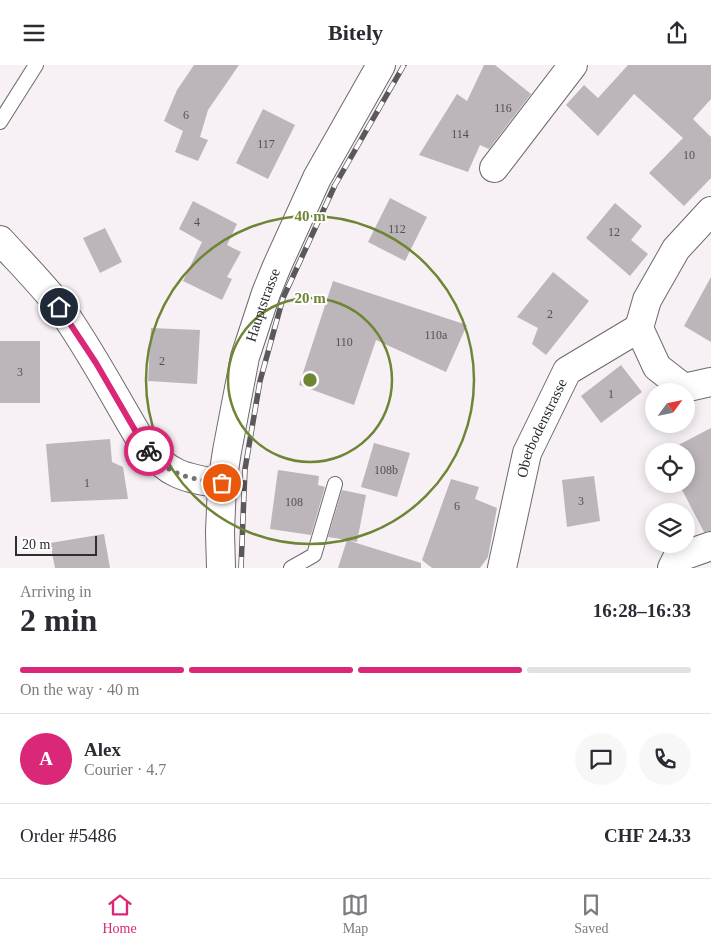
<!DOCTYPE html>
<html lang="en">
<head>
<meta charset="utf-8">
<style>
	body { margin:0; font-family:"Times New Roman",serif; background:#f7f7f7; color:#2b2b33; height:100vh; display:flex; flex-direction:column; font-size:19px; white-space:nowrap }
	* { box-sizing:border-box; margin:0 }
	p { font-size:16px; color:#7c7c81 }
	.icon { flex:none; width:28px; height:28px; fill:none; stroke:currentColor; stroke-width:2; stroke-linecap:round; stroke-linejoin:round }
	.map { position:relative; height:503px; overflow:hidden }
	.details { display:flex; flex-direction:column; background:#fff; flex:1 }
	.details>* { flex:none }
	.needle { width:32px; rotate:57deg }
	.fabs { position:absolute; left:645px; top:318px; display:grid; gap:10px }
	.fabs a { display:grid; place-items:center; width:50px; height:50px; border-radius:50%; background:#fff; box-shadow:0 2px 12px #0003; font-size:25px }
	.scale { position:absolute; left:15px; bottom:12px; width:82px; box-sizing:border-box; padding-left:5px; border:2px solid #2f2d2f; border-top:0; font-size:14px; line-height:18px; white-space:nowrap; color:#2f2d2f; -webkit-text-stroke:4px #fff; paint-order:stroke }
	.pin { position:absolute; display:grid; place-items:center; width:42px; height:42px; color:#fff; margin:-21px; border:2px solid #fff; border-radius:50%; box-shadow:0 1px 5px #0007 }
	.courier { position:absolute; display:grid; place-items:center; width:50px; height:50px; margin:-25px; border:4px solid #db2777; border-radius:50%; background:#fff; color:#222; box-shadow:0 1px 6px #0007 }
	.headline em { font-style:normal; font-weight:700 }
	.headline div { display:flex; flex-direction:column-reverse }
	.headline { display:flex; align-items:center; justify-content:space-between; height:85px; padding:0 20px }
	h1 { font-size:32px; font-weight:700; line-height:38px }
	.bar { display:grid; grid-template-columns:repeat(4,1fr); gap:8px 5px; align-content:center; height:60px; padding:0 20px }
	.bar i { height:6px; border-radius:4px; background:#e1e1e2 }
	.bar .on { background:#db2777 }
	.bar p { grid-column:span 4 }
	.line { display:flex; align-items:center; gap:12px; padding:0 20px; border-top:1px solid #e1e1e2 }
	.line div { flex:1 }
	.round { display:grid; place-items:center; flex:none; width:52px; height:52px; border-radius:26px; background:#f7f7f7 }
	header { display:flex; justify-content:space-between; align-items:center; height:65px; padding:0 20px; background:#fff; font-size:22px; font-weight:700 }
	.menu { display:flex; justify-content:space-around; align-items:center; height:70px; border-top:1px solid #e1e1e2; background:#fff; font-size:14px; color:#7c7c81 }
	.menu a { display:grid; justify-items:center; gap:2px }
	.menu .on { color:#db2777 }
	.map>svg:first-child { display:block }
	.building { fill:#bcb6bb }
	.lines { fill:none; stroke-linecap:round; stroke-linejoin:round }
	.service-casing { stroke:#6d686c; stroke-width:16 }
	.minor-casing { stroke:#6d686c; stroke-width:30 }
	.tertiary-casing { stroke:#6d686c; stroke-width:30 }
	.service { stroke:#fff; stroke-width:14 }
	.minor { stroke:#fff; stroke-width:28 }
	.tertiary { stroke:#fff; stroke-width:28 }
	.rail-casing { stroke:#5b585b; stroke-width:5.5 }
	.rail { stroke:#fff; stroke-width:4; stroke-dasharray:11; stroke-linecap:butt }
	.done { stroke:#757275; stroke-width:5; stroke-dasharray:0 9 }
	.route { stroke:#db2777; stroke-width:6 }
	.ring { fill:none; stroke:#6f8536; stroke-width:2.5 }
	.labels { text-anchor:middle; stroke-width:4; stroke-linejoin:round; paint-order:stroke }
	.number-label { font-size:12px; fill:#524f52 }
	.street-label { font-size:15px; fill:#2f2d2f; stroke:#fff }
	.centre { fill:#6f8536; stroke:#fff; stroke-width:2.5 }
	.ring-label { font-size:15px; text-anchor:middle; font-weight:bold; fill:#6f8536; stroke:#fff; stroke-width:4; stroke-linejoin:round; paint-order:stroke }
</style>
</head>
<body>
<header><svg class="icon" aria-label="menu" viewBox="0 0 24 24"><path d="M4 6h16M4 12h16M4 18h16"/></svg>Bitely<svg class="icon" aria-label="share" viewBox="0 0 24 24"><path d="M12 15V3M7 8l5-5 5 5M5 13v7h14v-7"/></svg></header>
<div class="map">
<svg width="711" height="503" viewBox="0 0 711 503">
	<rect width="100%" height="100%" fill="#f7f1f6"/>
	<!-- building -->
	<path class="building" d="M194,0H239L208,45L200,72L208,75L198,96L175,87L183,66L164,56L177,25Z
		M484,0H495L531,29L489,84L480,80L468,107L419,90L457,29L467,36Z
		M628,0H711V34L693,54L711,72V113L684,141L649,108L683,73L634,29L598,71L566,40L584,20L598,33Z
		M263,44L295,60L268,114L236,98Z
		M390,133L427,152L405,196L368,177Z
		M193,136L237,159L227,180L241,187L227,212L232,214L222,235L183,216L202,177L179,164Z
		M615,138L642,161L631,175L648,189L630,211L586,173Z
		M105,163L122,197L100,208L83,173Z
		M553,207L589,236L546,290L532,279L538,263L517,252Z
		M711,212V277L684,261Z
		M333,216L467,260L446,307L376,275L354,340L299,320Z
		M151,263L200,265L197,319L148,316Z
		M0,276H40V338H0Z
		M621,300L642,327L601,358L581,331Z
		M711,363V466L704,467L679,419H686V386H667Z
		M110,374L112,397L123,402L128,434L51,437L46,379Z
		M374,378L410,388L397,432L361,422Z
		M278,405L319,411L318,420L325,422L311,470L270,464Z
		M594,411L600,456L567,462L562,415Z
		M451,414L479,422L475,434L497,443L488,492L480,503H432L422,495Z
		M342,425L366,430L357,477L350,476L421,498V503H338L347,475L328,472Z
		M104,469L110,503H55L50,478Z"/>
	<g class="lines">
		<defs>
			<path id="service" d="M0,57L36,0
				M291,503L314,490L335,419"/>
			<g id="minor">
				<path d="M494,103L573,0"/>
				<path d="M711,146L676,184L647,235L639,263L657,302L684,323L711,317"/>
				<path d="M0,175C20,197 41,218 59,241C91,285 115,333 143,379C168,410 184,413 222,419"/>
				<path id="s1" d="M502,503L527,388L567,306L639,263"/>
				<path d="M672,503L677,493L711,481"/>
			</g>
			<g id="tertiary">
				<path id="s2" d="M221,503L220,467L222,419L227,386L245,292L266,228L277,201L317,113L381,0"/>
			</g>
		</defs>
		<!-- service casing -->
		<use href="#service" class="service-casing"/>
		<!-- minor casing -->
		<use href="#minor" class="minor-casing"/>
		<!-- tertiary casing -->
		<use href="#tertiary" class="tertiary-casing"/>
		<!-- service -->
		<use href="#service" class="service"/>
		<!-- minor -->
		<use href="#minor" class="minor"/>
		<!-- tertiary -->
		<use href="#tertiary" class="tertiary"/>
		<defs>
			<path id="rail" d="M241,503L245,404L260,316L283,233L335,120L404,0"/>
		</defs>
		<!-- rail casing -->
		<use href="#rail" class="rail-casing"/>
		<!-- rail -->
		<use href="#rail" class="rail"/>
	</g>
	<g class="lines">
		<!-- done -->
		<path class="done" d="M149,386C169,411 192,414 222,418"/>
		<!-- route -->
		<path class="route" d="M59,242L96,298L143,379L149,386"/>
	</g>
	<!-- distance rings -->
	<g class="ring">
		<circle cx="310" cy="315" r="82"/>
		<circle cx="310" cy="315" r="164"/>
	</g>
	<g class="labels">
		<!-- number labels -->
		<g class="number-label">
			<text x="503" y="47">116</text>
			<text x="186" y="54">6</text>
			<text x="460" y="73">114</text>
			<text x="266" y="83">117</text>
			<text x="689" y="94">10</text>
			<text x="197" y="161">4</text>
			<text x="397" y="168">112</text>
			<text x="614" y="171">12</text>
			<text x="550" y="253">2</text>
			<text x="436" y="274">110a</text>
			<text x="344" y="281">110</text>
			<text x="162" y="300">2</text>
			<text x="20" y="311">3</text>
			<text x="611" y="333">1</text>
			<text x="386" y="409">108b</text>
			<text x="87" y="422">1</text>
			<text x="581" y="440">3</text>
			<text x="294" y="441">108</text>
			<text x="457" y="445">6</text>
		</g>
		<!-- street labels -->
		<g class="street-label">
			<text dy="5" stroke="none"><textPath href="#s2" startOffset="268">Hauptstrasse</textPath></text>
			<text dy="5" stroke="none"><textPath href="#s1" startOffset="146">Oberbodenstrasse</textPath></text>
		</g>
	</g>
	<circle cx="310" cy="315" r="8" class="centre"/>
	<g class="ring-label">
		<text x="310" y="156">40 m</text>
		<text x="310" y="238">20 m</text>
	</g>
</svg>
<div class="fabs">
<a><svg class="needle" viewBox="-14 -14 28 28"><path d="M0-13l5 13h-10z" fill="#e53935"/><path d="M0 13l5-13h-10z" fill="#7c7c81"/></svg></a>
<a><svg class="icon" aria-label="locate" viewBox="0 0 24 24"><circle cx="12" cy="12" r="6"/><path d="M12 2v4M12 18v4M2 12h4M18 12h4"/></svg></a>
<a><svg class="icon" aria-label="layers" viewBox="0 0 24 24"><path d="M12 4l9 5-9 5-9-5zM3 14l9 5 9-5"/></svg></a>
</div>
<div class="scale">20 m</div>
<div class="pin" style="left:222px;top:418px;background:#ea580c"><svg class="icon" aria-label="bag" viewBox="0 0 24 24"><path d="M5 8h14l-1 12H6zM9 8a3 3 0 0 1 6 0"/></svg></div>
<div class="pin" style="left:59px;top:242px;background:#1f2937"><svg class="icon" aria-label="home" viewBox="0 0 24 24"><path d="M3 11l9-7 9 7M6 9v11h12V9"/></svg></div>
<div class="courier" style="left:149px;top:386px"><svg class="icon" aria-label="bike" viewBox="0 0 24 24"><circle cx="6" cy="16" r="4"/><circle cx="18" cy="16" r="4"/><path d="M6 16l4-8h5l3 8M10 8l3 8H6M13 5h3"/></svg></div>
</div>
<section class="details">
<div class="headline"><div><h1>2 min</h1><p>Arriving in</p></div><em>16:28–16:33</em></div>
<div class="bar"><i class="on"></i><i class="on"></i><i class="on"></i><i></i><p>On the way · 40 m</p></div>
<div class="line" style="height:90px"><b class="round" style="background:#db2777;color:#fff">A</b><div><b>Alex</b><p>Courier · 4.7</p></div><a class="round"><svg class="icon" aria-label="chat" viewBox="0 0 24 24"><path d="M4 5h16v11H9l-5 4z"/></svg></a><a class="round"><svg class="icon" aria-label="phone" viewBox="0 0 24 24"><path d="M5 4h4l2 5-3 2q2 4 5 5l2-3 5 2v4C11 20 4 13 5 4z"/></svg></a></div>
<div class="line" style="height:65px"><div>Order #5486</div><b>CHF 24.33</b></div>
</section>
<nav class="menu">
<a class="on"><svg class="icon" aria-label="home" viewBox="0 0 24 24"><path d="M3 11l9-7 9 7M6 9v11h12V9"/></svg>Home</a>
<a><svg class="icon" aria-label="map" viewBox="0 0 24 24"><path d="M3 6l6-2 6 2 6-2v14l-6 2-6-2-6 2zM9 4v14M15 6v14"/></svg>Map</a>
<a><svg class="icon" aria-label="saved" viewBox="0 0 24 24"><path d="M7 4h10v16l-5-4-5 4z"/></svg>Saved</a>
</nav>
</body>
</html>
